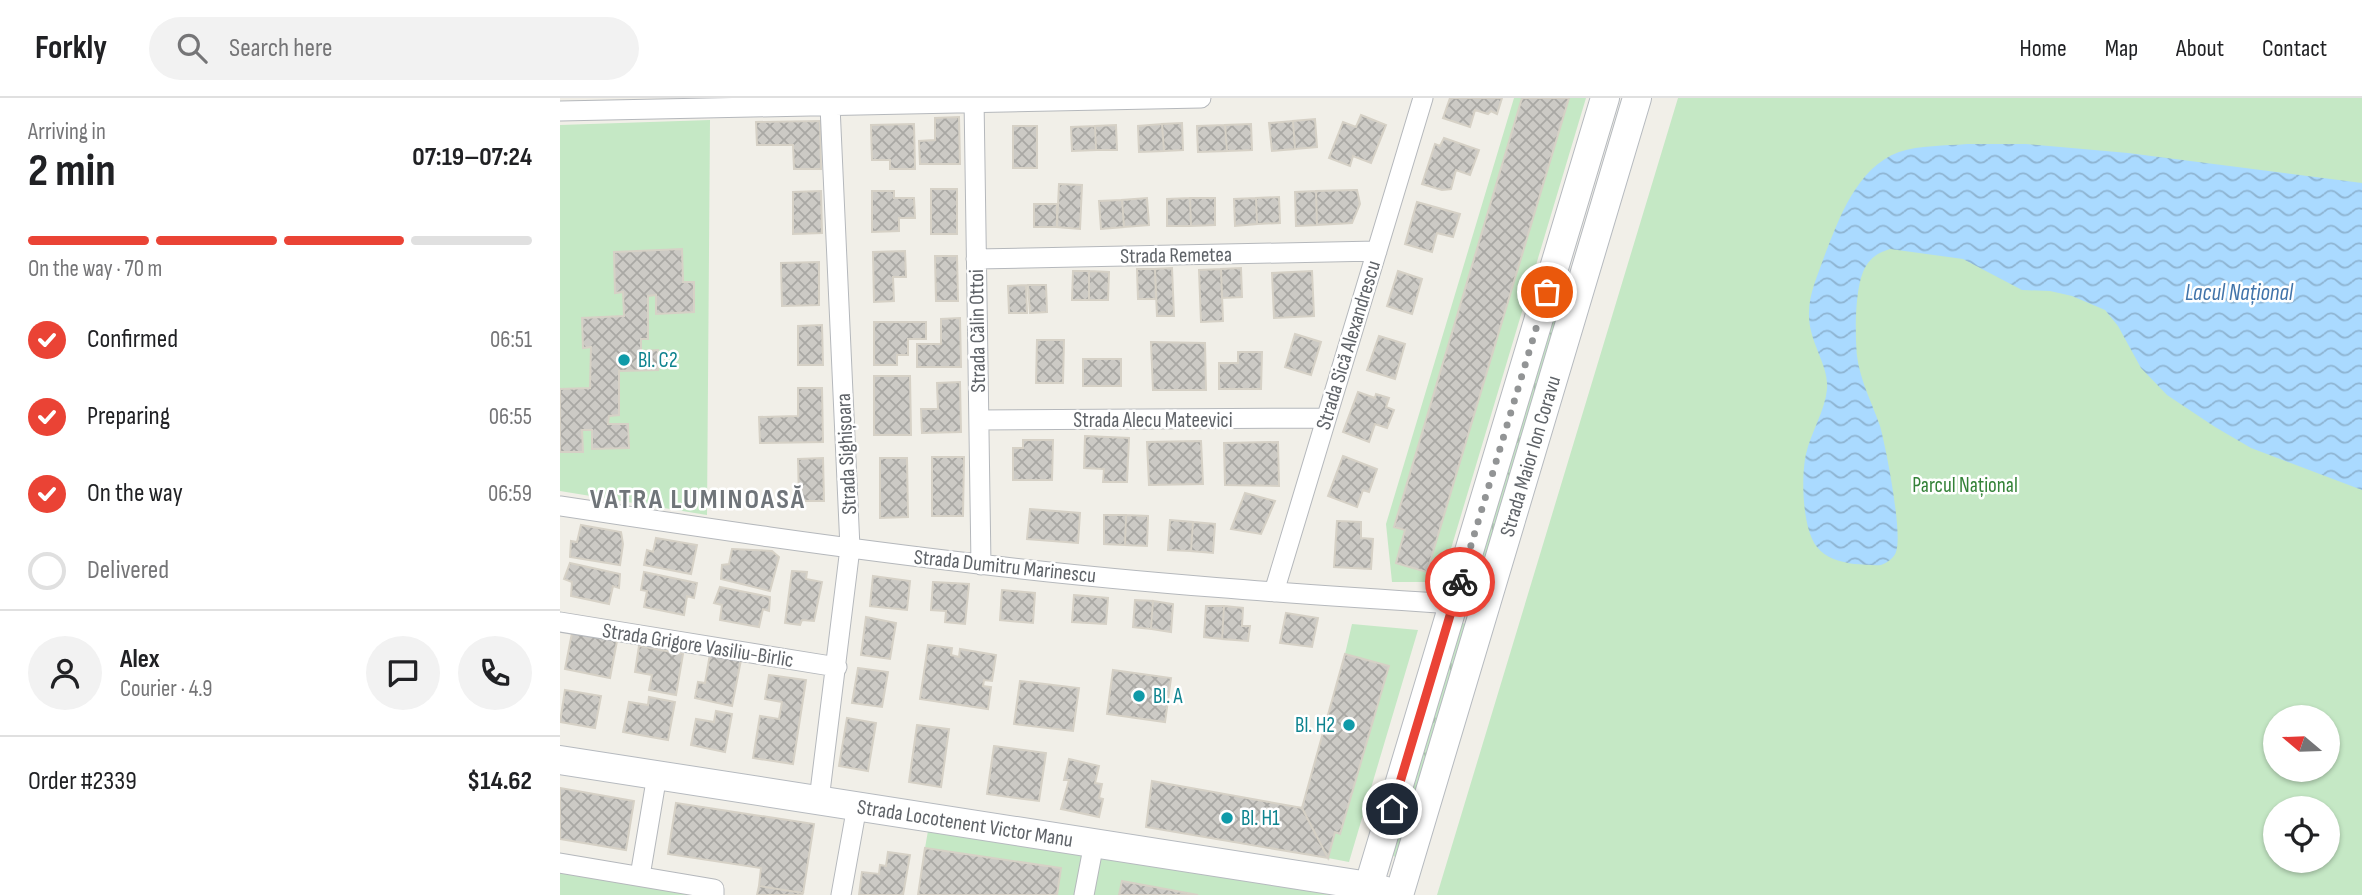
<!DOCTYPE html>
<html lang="en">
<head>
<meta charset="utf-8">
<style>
	body { margin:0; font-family:"Sofia Sans Condensed",sans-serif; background:#f2f2f2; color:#202124; height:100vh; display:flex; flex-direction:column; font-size:26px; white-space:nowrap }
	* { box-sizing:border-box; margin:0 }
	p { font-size:23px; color:#757577 }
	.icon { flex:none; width:38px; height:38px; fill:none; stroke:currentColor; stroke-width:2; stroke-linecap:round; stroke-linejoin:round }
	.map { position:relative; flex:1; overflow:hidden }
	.details { display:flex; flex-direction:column; background:#fff; width:560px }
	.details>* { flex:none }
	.needle { width:46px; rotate:289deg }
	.fabs { position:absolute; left:1703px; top:607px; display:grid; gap:14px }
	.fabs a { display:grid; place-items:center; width:77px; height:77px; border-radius:50%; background:#fff; box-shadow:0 2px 5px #0004; font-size:35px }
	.pin { position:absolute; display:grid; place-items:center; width:60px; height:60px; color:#fff; margin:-30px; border:4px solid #fff; border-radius:50%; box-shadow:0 2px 7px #0007 }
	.courier { position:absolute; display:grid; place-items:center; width:70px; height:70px; margin:-35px; border:5px solid #ea4335; border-radius:50%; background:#fff; color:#222; box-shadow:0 2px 9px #0007 }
	.summary em { font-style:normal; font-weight:700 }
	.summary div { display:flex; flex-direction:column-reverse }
	.summary { display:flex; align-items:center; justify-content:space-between; height:119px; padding:0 28px }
	h1 { font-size:46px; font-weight:700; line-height:52px }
	.bar { display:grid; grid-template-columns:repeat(4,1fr); gap:10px 7px; align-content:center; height:84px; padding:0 28px }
	.bar i { height:9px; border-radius:5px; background:#e0e0e0 }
	.bar .active { background:#ea4335 }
	.bar p { grid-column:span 4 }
	.line { display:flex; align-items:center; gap:18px; padding:0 28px; border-top:2px solid #e0e0e0 }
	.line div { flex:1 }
	.round { display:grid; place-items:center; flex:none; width:74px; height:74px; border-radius:37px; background:#f2f2f2 }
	ol { padding:0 28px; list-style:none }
	li { display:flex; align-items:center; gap:21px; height:77px }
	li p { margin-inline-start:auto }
	li .icon { padding:7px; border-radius:50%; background:#ea4335; color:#fff; stroke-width:4 }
	li:last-child { color:#757577 }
	li i { width:38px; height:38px; border:4px solid #e0e0e0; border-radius:50% }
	header { display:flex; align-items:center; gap:42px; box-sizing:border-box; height:98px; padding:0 35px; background:#fff; border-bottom:2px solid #e0e0e0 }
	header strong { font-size:33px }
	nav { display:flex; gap:38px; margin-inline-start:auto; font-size:24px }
	.search { width:490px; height:63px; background:#f2f2f2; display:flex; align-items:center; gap:18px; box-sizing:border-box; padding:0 24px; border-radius:38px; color:#757577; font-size:26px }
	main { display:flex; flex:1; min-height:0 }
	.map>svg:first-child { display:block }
	.grass { fill:url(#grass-tufts) }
	.green { fill:#c5e8c5; fill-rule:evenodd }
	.water { fill:url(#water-waves) }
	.building { fill:url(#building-cross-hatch); stroke:#d6d1c6; stroke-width:2 }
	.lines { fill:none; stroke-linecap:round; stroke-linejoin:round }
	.street-casing { stroke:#b5b8bc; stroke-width:21 }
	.secondary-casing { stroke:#b6babf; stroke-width:30 }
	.street { stroke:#fff; stroke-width:19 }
	.secondary { stroke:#fff; stroke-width:28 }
	.done { stroke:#929495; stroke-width:7; stroke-dasharray:0 12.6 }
	.route { stroke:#ea4335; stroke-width:9 }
	.culture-dot { fill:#0f9aa8; stroke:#fff; stroke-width:2.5 }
	.labels { text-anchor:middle; stroke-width:5; stroke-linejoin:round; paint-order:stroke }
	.street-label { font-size:21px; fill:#5f6368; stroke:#fff }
	.culture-label { font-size:21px; fill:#0d838f; stroke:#fff; text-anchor:start }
	.park-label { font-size:21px; fill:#348238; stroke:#fff }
	.water-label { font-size:23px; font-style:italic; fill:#4174aa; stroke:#fff }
	.district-label { font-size:28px; font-weight:bold; letter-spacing:2px; fill:#70757a; stroke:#fff }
</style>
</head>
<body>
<header>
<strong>Forkly</strong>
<div class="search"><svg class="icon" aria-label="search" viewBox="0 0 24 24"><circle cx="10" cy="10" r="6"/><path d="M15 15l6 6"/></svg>Search here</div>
<nav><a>Home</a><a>Map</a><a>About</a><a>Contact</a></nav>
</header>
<main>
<section class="details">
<div class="summary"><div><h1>2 min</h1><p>Arriving in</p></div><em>07:19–07:24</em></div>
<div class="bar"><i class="active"></i><i class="active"></i><i class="active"></i><i></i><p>On the way · 70 m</p></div>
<ol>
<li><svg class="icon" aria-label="check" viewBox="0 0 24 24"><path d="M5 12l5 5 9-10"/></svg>Confirmed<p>06:51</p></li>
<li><svg class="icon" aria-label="check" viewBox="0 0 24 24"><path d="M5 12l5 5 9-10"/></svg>Preparing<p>06:55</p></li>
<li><svg class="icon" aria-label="check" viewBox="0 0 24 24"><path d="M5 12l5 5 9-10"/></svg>On the way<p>06:59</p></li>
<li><i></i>Delivered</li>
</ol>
<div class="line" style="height:126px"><a class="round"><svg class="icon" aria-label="person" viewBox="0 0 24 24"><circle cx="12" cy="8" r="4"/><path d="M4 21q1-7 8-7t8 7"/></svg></a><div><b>Alex</b><p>Courier · 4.9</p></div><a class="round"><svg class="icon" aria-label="chat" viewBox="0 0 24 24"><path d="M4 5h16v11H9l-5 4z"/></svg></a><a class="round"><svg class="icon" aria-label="phone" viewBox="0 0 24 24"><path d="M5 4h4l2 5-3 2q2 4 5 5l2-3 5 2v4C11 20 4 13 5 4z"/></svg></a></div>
<div class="line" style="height:91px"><div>Order #2339</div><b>$14.62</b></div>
</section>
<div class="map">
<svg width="1802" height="797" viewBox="0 0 1802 797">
	<defs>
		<pattern id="grass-tufts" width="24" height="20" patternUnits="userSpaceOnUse" patternTransform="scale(1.75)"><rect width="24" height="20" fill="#c5e8c5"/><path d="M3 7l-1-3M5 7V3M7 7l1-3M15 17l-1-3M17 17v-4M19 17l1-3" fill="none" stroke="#a3c0a4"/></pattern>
		<pattern id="water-waves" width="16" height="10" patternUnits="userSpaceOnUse" patternTransform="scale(1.75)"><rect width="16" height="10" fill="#aadaff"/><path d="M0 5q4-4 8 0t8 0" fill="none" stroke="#8eb4d2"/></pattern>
		<pattern id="building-cross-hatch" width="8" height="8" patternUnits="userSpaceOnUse" patternTransform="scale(1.75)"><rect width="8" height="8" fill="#cccac5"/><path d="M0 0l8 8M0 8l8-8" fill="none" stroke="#a9a8a4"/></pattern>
	</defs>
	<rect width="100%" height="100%" fill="#f1efe8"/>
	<!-- grass -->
	<path class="grass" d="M996,204L1003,207L920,487L912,486Z
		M896,524L907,526L838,760L831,757Z"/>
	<!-- green -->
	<path class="green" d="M954,0H1026L881,484H832L826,426Z
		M1118,0H1802V797H877ZM1715,620H1768V672H1715ZM1715,710H1768V763H1715Z
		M150,22L147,417L0,393V27Z
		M792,526L858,532L789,764L768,760L775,734L780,735L829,568L785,556Z
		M369,727L524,753L516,797H497L501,771L365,750Z
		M540,758L780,797H533Z
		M0,771L147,797H0Z"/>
	<!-- water -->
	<path class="water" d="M1407,46H1466L1568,55L1802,85V392L1691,350L1655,329L1607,297L1581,270L1558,228L1545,212L1512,198L1490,193L1462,192L1403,161L1330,151C1321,154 1314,157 1308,165C1294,182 1295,236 1297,258C1300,282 1312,305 1320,328C1326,349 1343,436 1336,454C1334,460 1327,465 1321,467C1313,468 1303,466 1294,466C1281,464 1265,460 1257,449C1242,431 1241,378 1246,356C1251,334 1265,313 1267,291C1269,266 1248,244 1249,215C1249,195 1258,177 1264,159C1279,121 1296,70 1339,54C1360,47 1385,48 1407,46Z"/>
	<!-- building -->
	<path class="building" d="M890,0H942L937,16L931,13L928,16L915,12L910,29L883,20Z
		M962,0H1009L867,474L836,465L845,432L834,429Z
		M801,17L826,27L811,65L793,58L790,68L769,60L783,24L796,29Z
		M399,19L400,66H360L359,43L375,42V20Z
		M755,21L757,49L735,51L733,23Z
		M260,23L261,71H234L233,47H197L196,24Z
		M733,23L735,51L712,53L709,25Z
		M622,25L623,52L604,53L602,26Z
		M354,26L355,71H330V62H312L311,27Z
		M602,26L604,53L579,54L578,28Z
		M691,26L692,52L667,53L665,27Z
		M556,27L557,52H536L535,28Z
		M665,27L667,53L638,54L637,28Z
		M453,28H477V70H453Z
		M535,28L536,52L512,53L511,29Z
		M884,40L919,52L910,77L896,72L891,91L882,92L862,86L875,46L880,48Z
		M499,86L522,87L520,131L497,129Z
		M371,91H397V136H371Z
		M797,92L800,106L792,125L757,127L756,93Z
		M261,93L262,135L233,136V94Z
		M312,93H334V100H354L355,120H339V133L312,134Z
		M756,93L757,127L736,128L735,94Z
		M719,99L720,125L697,126L696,100Z
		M587,100L589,127L564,129L562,102Z
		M630,100H655V127L631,128Z
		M630,100L631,128H607V101Z
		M696,100L697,126L675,128L674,101Z
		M562,102L564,129L541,131L539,103Z
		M857,104L900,116L893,139L877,135L872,154L845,146Z
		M474,106H497V129H474Z
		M122,151L123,184H134V214L96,216V197L88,198V241H81V253L98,252V272L59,273V317L49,318L48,326H68L69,350L32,351V332H22L23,354H0V291L30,290L31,249L23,250L22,220L64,218L63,194L55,195L54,154Z
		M345,153L346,179H333L334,203L314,204L313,154Z
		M375,158H397L398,203H376Z
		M259,164V207L222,208L221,165Z
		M612,170L614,218H597L595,171Z
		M681,170L682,199L662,200L661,171Z
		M577,171H595L596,201H578Z
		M661,171L663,223L641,224L639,172Z
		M513,173H529V202H512Z
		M529,173L549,174L548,202H529Z
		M752,173L754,218L714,220L712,175Z
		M838,173L862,181L852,216L827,208Z
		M466,187L467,215H449L448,188Z
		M468,187H486L487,214L470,215Z
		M400,220L401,269H357V246H381V221Z
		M314,224H366V241H348V257H337V267H314Z
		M262,227L263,267H238V228Z
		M735,236L761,244L751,277L725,269Z
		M819,238L845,246L835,281L807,272Z
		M477,242H504L503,285H476Z
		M591,244L645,245L646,292H593Z
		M678,254H702L701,291H659V265H678Z
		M523,261H561V288H523Z
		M314,278H350L351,337H314Z
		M400,284L401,334L362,335L361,311H378L377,285Z
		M238,290H262L263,344L200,345L199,319L238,318Z
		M798,294L815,300L816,296L829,300L826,309L834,312L827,330L815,326L809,344L783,334Z
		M525,338L569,340L567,384H543L544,371L524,370Z
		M463,342H493L492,382H453V350H463Z
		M641,343L643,386L589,387L587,344Z
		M718,344L719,388L665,387L664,345Z
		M783,358L817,371L809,394L803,392L797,409L768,398Z
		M372,359H404L403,418H372Z
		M263,360L264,403H239L238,361Z
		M320,360H347L348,419L320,420Z
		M685,395L715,403L701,436L671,431Z
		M470,411L520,415L518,445L467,441Z
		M544,417H566L565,447L544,446Z
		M566,417L588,418L587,448L565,447Z
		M610,422L633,424L631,453L608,452Z
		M777,423L801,424V440L813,441L811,471L774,469Z
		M633,424L655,426L653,455L631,453Z
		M21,427L61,434L63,446L60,467L10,459L11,443L17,444Z
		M96,440L137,447L131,476L84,467L87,452L93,454Z
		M172,451L212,453L219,459L210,493L161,481L162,467L169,466Z
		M10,465L60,476L59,490L53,488L49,506L11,498L12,484L4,481Z
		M232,473L247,474L246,481L262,484L254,523L242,522L240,527L225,525Z
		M84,474L137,485L134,500L127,498L124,517L84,509L87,493L81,492Z
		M313,478L350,483L347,512L310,508Z
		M373,484L409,486L405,526L385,524L386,513L371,512Z
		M160,489L210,499L209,513L203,511L199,529L160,522L162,507L154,505Z
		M442,492L475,495L473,525L440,522Z
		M514,497L548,500L546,526L512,524Z
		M575,502L593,503L591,531L573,529Z
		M593,503L613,506L611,534L591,531Z
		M646,508H664L662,541L644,539Z
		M664,508L683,510L682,528H690L688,543L662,541Z
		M726,515L758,520L752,549L720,545Z
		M306,519L336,525L330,561L301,557Z
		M12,535L57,543L50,580L5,571Z
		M368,547L392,550L391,557L399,559L400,551L436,557L432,583L424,582L423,588L431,589L428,611L360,601Z
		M79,548L123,556L116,597L89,592L92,577L75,574Z
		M150,556L181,562L172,608L135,600L138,584L145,585Z
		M785,556L829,568L780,736L775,734L768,760L742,710Z
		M298,570L328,574L322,609L292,605Z
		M553,572L611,580L605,624L547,616Z
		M209,577L246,582L233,666L193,660L200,618L219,621L222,604L205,601Z
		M460,583L519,590L513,633L454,626Z
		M5,592L41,598L35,630L0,624Z
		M89,599L115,604L108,642L63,634L69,604L88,607Z
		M156,613L172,616L165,654L131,647L136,621L154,624Z
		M287,620L316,625L308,673L279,668Z
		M357,627L389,631L381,689L349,684Z
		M434,648L486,655L479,703L427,696Z
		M509,661L539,668L535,685L542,686L539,700L543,701L539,719L501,711L509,682H504Z
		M592,683L742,710L768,760L586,729Z
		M0,690L74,703L66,752L0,741Z
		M116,705L254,726L243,795L199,788L201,770L108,756Z
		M365,750L501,770L497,797H358Z
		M328,754L350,757L343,797H299L302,774L319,776L320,767L326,768Z
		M562,783L638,797H559Z
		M199,788L243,795L242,797H197Z"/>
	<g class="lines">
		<defs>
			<path id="street" d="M414,0L421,467
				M0,13L641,0
				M416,161L817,153
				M419,322L766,320
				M0,408C139,429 279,450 419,466C576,485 735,496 893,506
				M714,494L863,0
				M0,524L277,569
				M259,702L290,450L270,8
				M0,765L154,791V797
				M80,778L97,677
				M281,797L297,708
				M524,797L534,745"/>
			<g id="secondary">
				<path id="s1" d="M0,662L809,788L839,797"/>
				<path d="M806,797L1045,0"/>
				<path id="s2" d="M839,797L1077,0"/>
			</g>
		</defs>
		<!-- street casing -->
		<use href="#street" class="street-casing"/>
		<!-- secondary casing -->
		<use href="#secondary" class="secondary-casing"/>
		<!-- street -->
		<use href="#street" class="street"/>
		<!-- secondary -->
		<use href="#secondary" class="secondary"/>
	</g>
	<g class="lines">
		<!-- done -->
		<path class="done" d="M900,484L987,194"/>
		<!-- route -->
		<path class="route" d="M832,711L900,484"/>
	</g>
	<!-- markers -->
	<g class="culture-dot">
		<circle cx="64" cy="262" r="7"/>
		<circle cx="579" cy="598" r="7"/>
		<circle cx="789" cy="627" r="7"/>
		<circle cx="667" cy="720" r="7"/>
	</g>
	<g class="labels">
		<!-- street labels -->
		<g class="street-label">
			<text transform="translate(616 157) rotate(-1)" y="7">Strada Remetea</text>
			<text transform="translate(417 233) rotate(-91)" y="7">Strada Călin Ottoi</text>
			<text transform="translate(788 247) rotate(-73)" y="7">Strada Sică Alexandrescu</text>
			<text x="593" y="329">Strada Alecu Mateevici</text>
			<text transform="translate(286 356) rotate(-93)" y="7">Strada Sighișoara</text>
			<text dy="7" stroke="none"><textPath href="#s2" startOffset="458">Strada Maior Ion Coravu</textPath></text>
			<text transform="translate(445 468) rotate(6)" y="7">Strada Dumitru Marinescu</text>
			<text transform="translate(138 547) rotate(9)" y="7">Strada Grigore Vasiliu-Birlic</text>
			<text dy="7" stroke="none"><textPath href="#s1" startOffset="410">Strada Locotenent Victor Manu</textPath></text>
		</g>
		<!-- culture labels -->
		<g class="culture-label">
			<text x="78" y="269">Bl. C2</text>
			<text x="593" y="605">Bl. A</text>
			<text x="775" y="634" text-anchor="end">Bl. H2</text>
			<text x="681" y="727">Bl. H1</text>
		</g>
		<!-- park labels -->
		<g class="park-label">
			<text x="1405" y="394">Parcul Național</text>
		</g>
		<!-- water labels -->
		<g class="water-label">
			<text x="1679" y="202">Lacul Național</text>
		</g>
		<!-- district labels -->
		<g class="district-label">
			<text x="138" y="410">VATRA LUMINOASĂ</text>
		</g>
	</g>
</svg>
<div class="fabs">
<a><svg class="needle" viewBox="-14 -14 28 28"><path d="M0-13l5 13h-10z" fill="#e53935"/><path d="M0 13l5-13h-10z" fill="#757577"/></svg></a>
<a><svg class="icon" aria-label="locate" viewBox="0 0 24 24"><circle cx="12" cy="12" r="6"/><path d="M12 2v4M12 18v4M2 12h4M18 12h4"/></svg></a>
</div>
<div class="pin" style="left:987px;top:194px;background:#ea580c"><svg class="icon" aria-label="bag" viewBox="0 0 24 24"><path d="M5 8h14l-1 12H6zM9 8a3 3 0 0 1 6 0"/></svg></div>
<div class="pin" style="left:832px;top:711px;background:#1f2937"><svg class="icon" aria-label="home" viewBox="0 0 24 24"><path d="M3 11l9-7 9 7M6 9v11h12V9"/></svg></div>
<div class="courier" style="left:900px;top:484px"><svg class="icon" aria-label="bike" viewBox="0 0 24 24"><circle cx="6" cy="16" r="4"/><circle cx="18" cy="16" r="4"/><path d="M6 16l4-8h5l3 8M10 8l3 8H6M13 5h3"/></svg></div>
</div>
</main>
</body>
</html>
